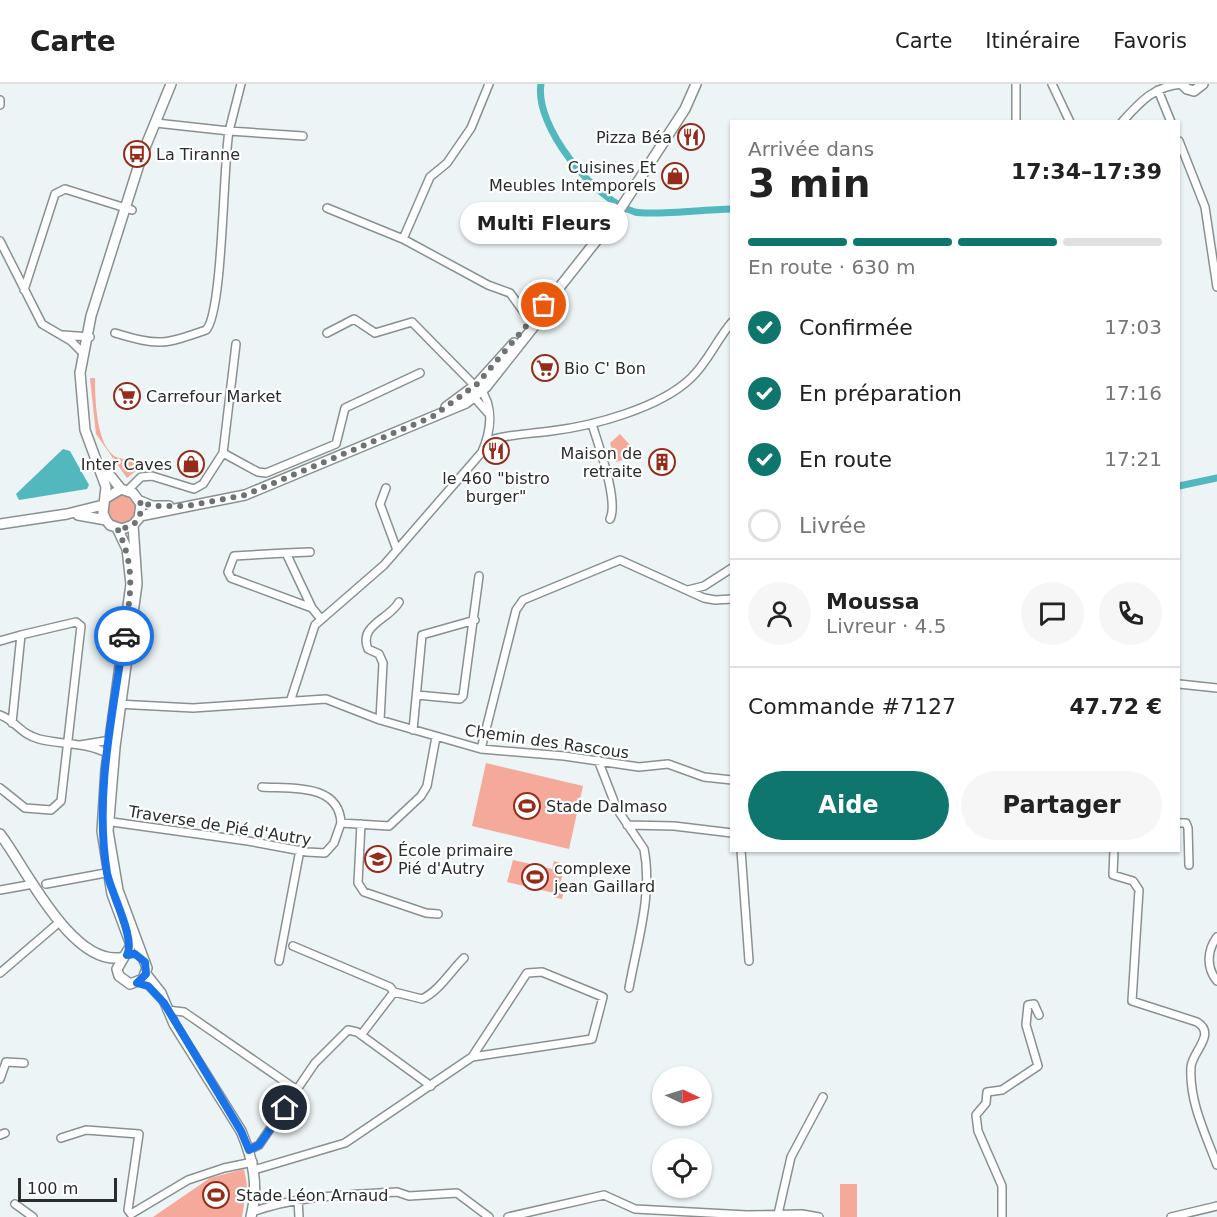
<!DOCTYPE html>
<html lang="fr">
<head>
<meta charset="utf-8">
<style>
	body { margin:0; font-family:"DejaVu Sans",sans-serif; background:#f6f6f6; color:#222; height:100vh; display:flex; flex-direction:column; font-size:22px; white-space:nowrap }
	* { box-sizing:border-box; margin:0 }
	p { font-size:20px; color:#767676 }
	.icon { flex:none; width:33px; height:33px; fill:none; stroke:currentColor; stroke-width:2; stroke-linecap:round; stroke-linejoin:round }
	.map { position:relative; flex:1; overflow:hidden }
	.side { position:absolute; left:730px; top:36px; width:450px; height:732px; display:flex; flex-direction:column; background:#fff; border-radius:0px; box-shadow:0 2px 4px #0004 }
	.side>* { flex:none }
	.needle { width:39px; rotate:94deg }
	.controls { position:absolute; left:652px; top:982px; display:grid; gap:12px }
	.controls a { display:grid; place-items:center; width:60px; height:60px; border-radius:50%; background:#fff; box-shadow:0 2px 4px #0004; font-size:30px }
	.scale { position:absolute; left:18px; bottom:15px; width:99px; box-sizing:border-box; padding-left:6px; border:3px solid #2a2c2d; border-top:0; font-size:16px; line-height:21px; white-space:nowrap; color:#2a2c2d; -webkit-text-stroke:4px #fff; paint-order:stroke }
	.pin { position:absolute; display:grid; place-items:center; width:51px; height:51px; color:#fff; margin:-26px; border:3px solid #fff; border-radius:50%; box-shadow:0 2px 6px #0007 }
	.courier { position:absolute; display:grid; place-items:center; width:60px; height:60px; margin:-30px; border:4px solid #1a73e8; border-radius:50%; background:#fff; color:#222; box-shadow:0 2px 8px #0007 }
	.bubble { position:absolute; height:42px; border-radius:21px; background:#fff; box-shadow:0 2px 4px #0004; font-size:20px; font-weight:700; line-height:42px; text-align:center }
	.summary em { font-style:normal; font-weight:700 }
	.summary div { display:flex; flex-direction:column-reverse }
	.summary { display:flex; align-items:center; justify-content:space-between; height:102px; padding:0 18px }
	h1 { font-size:39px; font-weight:700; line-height:45px }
	.bar { display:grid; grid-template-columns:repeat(4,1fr); gap:9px 6px; align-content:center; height:72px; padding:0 18px }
	.bar i { height:8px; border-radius:4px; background:#e0e0e0 }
	.bar .selected { background:#0f766e }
	.bar p { grid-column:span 4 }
	.line { display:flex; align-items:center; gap:15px; padding:0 18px; border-top:2px solid #e0e0e0 }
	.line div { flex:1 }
	.round { display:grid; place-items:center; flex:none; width:63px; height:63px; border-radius:32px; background:#f6f6f6 }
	ol { padding:0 18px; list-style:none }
	li { display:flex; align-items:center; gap:18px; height:66px }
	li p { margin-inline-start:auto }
	li .icon { padding:6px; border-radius:50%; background:#0f766e; color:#fff; stroke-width:4 }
	li:last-child { color:#767676 }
	li i { width:33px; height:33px; border:3px solid #e0e0e0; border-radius:50% }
	.action { display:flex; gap:12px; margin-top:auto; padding:12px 18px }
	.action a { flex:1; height:69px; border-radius:36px; background:#0f766e; color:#fff; font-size:24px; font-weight:700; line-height:69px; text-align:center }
	.action a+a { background:#f6f6f6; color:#222 }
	header { display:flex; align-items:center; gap:36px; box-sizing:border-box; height:84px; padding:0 30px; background:#fff; border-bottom:2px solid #e0e0e0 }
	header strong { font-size:28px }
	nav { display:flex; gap:33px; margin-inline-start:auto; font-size:21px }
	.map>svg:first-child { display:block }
	.green { fill:#f4a99a }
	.water { fill:#52b8be }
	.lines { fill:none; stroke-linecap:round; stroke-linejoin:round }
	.canal { stroke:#52b8be; stroke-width:7 }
	.street-casing { stroke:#899090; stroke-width:10 }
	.secondary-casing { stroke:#899090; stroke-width:12 }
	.street { stroke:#fff; stroke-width:7 }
	.secondary { stroke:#fff; stroke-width:9 }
	.done { stroke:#6e7273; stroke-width:6; stroke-dasharray:0 10.8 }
	.route { stroke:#1a73e8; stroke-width:8 }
	.labels { text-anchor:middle; stroke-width:4.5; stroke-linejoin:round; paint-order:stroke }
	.poi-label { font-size:16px; fill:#2a2c2d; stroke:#fff; text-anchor:start }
	.street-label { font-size:16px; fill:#2a2c2d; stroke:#fff }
</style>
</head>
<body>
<header>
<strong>Carte</strong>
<nav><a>Carte</a><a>Itinéraire</a><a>Favoris</a></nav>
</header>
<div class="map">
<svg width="1217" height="1133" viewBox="0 0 1217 1133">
	<rect width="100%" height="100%" fill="#edf4f5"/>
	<!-- green -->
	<path class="green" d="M90,294H95C95,314 96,357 113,371C115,374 122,374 126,376L129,372L134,374L138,379L137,386L127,394L96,350Z
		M620,350L639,371L616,378L610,359Z
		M108 425a14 14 0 1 1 28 0a14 14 0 1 1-28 0Z
		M486,679L583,702L569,765L472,742Z
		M513,776L552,785L554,777L560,779L558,786L563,788L558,809L563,810L562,815L553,813L554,809L507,798Z
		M244,1085L247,1101L242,1133H153L210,1094Z
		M840,1100H857V1133H840Z"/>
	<!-- water -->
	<path class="water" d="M63,365L70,367L89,401L87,405L19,416L16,410Z"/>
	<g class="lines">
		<!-- canal -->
		<path class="canal" d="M541,0C534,42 594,116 635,128C650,132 712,125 732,125
			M1179,402L1217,394"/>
		<defs>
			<path id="street" d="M241,0L229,47L303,52
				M489,0L471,44L447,79L430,93L403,155L488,201L510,209L526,231L536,239
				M1052,0L1070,38
				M1158,6L1171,38
				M0,16V21
				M1016,38V0
				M1122,38C1140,18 1154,2 1182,0
				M1179,57L1205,123L1217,203
				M327,124L403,155
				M0,157L42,240L71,257L82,268
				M24,206L55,110L65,105L132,126
				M115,249C159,262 163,261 206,246C223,229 223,81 229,47L156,39
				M327,249L354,235L375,249L412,238L475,302
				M63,251L90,253
				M472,311L488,329
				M592,340C598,360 619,417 610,435
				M487,357C508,350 529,350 551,347C593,342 660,324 691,294C708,278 717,255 732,238
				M223,369L258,388L266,389L336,360L345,324L420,289
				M386,404L380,420L397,466
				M128,406L141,393L152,392L194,405L203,400L223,369L236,260
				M286,469L310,468
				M688,506L704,502L732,484
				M312,524L231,494L228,488L234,472L286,469L312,524L321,535
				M0,557L21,551L12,639
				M1179,600L1217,604
				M417,611L460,615L463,612L479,492
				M291,615L315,541L384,481L482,368C491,347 494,323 480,304
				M117,620L193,624L326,615L380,636L481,665L564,672L639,683L668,680L704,693L732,696
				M0,631C15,636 20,650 39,655C62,661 87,658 108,670L111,668
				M380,636L383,579L379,570L368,565C358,541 390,535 399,518
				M413,646L422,551L475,536
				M80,661L111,656
				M481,665L516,526L523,516L620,476L704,514L715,516L732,515
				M598,676L617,725L644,765C653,810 637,859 629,904
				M262,703C291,705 339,699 341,739
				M0,704L25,724L51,726L61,717L81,542L76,538L21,551
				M105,737L248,757L307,768L325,769L334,759L341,739L389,742L421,712L427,702L436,653
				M1179,739H1186L1188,744L1189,781
				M361,740L358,799L364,808L426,829L438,830
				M627,741L674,742L732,749
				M741,766L749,877
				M1114,766L1113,791L1133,797L1139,806L1132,917L1197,938C1217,950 1192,968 1191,983C1189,1017 1205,1049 1217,1081
				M46,800L111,788
				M0,806L28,801
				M1217,853C1207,866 1206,884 1217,897
				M293,862L390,903L394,908
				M279,877L300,766
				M0,889L56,841
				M167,926L184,928L297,1006
				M361,951L394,908L422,915C439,907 450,888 464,874
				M0,995L6,978L24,979
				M0,1051L5,1049
				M61,1054L86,1046L139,1050L128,1126L131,1130L188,1096L224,1084L253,1078
				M249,1066L259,1061L315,979L348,946L357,948L431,1002
				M254,1086L345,1059L472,973L527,889L542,888L603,913L592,955L472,973
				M298,1115L299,1133
				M15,1120L33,1133
				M252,1128C299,1111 347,1111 397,1108L409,1112L457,1109L489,1133
				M778,1130L791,1073L823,1013
				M508,1133L604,1111L635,1125L747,1131L802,1130L819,1133
				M1002,1133V1102L978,1047L976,1031L986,1019L987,1008L1002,1006L1038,982L1026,941L1028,921L1034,920L1039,931
				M1171,1133L1217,1122"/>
			<path id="secondary" d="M1182,0L1187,5L1194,7L1203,0
				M555,209L615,133L685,25L696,0
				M446,323L477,300L514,259
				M104,384L121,405
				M106,414L121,405L133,409L141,420L139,434L133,441L122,445L110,441L106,436L103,429L106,403L85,346L80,289L91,232L142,71L171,0
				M140,417L152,422H169
				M78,431L106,436
				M140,432L245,411L466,319L486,303L554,217L558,207
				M0,440L67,430L103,421
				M117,444L127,465L131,500L106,685L102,747L112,810L131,861L117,885L119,892L130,900L143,895L147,884L118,806L108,747L115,663L137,500L133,441
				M0,750C25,782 73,886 124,873
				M146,890L161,909L174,940L241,1047C253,1075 259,1102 251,1133"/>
		</defs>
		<!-- street casing -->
		<use href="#street" class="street-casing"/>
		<!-- secondary casing -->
		<use href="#secondary" class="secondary-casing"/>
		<!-- street -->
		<use href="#street" class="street"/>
		<!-- secondary -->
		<use href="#secondary" class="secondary"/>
	</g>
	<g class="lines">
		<!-- done -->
		<path class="done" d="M124,552C131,510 136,483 117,444C134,446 144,433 140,417L152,422H187L245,411L432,333L477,300L544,221"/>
		<!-- route -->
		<path class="route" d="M124,552C113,629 94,711 107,789C111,809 136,855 127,871L135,870L145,878L146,890L137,899L148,902L164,919L241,1047L249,1066L259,1061L285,1024"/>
	</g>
	<!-- icons -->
	<defs>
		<symbol id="restaurant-ring" viewBox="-11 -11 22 22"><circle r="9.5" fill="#fff" stroke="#952b1b" stroke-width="1.5"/><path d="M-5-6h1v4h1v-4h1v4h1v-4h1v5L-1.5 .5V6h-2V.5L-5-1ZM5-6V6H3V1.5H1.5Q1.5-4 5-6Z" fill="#952b1b"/></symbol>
		<symbol id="bus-ring" viewBox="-11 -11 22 22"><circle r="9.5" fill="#fff" stroke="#952b1b" stroke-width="1.5"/><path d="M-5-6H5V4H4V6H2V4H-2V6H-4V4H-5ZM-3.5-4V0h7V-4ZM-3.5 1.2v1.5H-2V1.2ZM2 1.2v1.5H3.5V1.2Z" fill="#952b1b"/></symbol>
		<symbol id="shop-ring" viewBox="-11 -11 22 22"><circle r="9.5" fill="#fff" stroke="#952b1b" stroke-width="1.5"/><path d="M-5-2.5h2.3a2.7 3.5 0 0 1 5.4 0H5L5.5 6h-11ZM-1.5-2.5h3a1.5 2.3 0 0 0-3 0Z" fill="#952b1b"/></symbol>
		<symbol id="supermarket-ring" viewBox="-11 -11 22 22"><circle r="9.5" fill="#fff" stroke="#952b1b" stroke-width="1.5"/><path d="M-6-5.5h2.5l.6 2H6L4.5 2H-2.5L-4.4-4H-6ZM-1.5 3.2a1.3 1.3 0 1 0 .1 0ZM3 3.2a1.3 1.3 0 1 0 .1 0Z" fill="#952b1b"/></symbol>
		<symbol id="building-ring" viewBox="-11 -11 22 22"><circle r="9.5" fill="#fff" stroke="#952b1b" stroke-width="1.5"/><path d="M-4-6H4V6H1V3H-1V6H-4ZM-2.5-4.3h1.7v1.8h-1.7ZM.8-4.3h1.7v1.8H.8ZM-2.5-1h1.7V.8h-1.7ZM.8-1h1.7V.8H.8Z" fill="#952b1b"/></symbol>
		<symbol id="stadium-ring" viewBox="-11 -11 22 22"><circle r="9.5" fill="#fff" stroke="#952b1b" stroke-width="1.5"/><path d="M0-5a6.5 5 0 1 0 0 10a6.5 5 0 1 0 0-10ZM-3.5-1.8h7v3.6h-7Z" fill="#952b1b"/></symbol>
		<symbol id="school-ring" viewBox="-11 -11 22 22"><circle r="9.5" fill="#fff" stroke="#952b1b" stroke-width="1.5"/><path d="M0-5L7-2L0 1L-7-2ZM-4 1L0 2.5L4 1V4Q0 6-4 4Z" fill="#952b1b"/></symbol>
	</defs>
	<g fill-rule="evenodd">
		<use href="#restaurant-ring" x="676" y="38" width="30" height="30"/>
		<use href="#bus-ring" x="122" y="55" width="30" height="30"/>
		<use href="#shop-ring" x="660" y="77" width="30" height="30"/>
		<use href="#supermarket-ring" x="530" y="269" width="30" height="30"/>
		<use href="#supermarket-ring" x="112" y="297" width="30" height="30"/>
		<use href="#restaurant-ring" x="481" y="352" width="30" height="30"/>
		<use href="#building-ring" x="647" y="363" width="30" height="30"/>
		<use href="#shop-ring" x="176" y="365" width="30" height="30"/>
		<use href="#stadium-ring" x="512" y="707" width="30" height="30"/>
		<use href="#school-ring" x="363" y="760" width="30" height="30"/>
		<use href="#stadium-ring" x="520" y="778" width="30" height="30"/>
		<use href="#stadium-ring" x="201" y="1096" width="30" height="30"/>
	</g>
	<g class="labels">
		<!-- poi labels -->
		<g class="poi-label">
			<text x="672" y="59" text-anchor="end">Pizza Béa</text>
			<text x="156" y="76">La Tiranne</text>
			<text x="656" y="89" text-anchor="end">Cuisines Et<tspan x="656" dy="18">Meubles Intemporels</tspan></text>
			<text x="564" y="290">Bio C' Bon</text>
			<text x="146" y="318">Carrefour Market</text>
			<text x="642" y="375" text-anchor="end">Maison de<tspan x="642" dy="18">retraite</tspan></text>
			<text x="172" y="386" text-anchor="end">Inter Caves</text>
			<text x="496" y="400" text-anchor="middle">le 460 "bistro<tspan x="496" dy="18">burger"</tspan></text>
			<text x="546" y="728">Stade Dalmaso</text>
			<text x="398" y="772">École primaire<tspan x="398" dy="18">Pié d'Autry</tspan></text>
			<text x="554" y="790">complexe<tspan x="554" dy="18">jean Gaillard</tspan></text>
			<text x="236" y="1117">Stade Léon Arnaud</text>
		</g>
		<!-- street labels -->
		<g class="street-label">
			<text transform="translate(547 657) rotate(8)" y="6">Chemin des Rascous</text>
			<text transform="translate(220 741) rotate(9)" y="6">Traverse de Pié d'Autry</text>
		</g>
	</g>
</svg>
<div class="controls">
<a><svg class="needle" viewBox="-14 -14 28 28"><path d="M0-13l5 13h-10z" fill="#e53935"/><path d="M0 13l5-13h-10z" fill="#767676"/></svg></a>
<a><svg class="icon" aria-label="locate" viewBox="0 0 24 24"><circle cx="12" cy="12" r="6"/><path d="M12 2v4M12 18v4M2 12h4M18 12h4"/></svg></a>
</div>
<div class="scale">100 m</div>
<div class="pin" style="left:544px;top:221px;background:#ea580c"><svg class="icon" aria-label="bag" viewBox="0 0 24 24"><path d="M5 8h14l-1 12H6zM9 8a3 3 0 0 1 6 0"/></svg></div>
<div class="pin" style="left:285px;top:1024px;background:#1f2937"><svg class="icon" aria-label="home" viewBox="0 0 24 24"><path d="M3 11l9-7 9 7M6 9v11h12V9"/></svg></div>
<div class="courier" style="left:124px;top:552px"><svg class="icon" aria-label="car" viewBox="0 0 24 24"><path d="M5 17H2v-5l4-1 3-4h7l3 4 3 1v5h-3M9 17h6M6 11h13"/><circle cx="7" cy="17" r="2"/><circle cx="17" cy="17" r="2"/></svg></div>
<div class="bubble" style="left:460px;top:118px;width:168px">Multi Fleurs</div>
<section class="side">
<div class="summary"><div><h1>3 min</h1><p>Arrivée dans</p></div><em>17:34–17:39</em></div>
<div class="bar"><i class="selected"></i><i class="selected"></i><i class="selected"></i><i></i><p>En route · 630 m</p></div>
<ol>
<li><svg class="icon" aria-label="check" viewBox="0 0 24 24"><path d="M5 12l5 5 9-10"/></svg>Confirmée<p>17:03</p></li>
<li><svg class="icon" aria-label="check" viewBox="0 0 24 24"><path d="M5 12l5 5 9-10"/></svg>En préparation<p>17:16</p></li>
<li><svg class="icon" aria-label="check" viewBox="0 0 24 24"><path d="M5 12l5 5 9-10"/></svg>En route<p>17:21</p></li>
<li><i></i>Livrée</li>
</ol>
<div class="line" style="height:108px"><a class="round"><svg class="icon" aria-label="person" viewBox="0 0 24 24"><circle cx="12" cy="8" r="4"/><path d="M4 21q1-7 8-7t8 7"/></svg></a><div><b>Moussa</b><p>Livreur · 4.5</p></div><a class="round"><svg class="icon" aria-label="chat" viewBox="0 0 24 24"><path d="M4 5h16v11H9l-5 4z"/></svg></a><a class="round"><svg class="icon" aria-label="phone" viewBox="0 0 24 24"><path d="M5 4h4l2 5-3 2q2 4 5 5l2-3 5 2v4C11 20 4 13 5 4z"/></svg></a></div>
<div class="line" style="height:78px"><div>Commande #7127</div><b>47.72 €</b></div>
<div class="action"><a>Aide</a><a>Partager</a></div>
</section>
</div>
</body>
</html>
